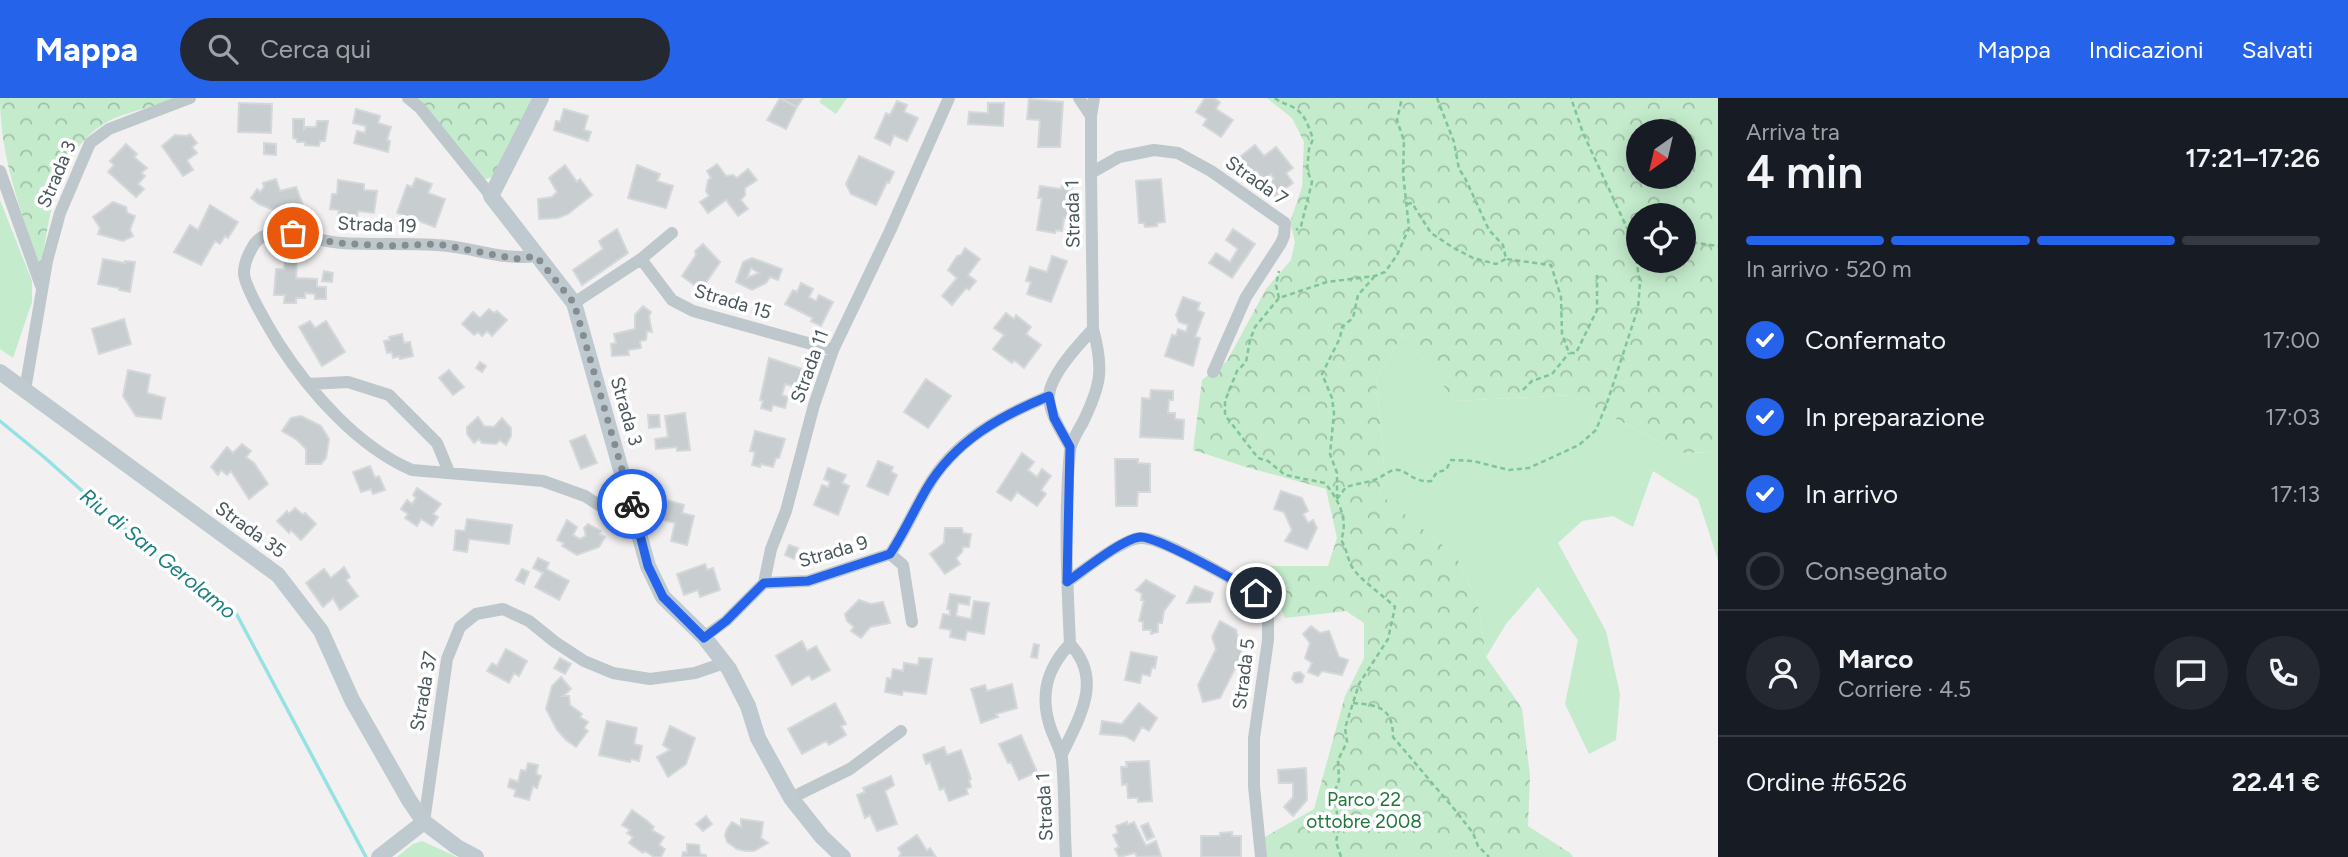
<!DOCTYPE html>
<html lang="it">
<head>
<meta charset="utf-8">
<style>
	body { margin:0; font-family:Figtree,sans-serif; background:#242831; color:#f1f3f6; height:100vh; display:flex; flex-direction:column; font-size:26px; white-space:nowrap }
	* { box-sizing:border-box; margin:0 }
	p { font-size:23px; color:#9ea1a6 }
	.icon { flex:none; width:38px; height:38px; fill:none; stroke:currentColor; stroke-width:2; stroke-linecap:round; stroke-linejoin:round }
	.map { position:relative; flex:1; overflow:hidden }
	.sheet { display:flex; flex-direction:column; background:#171b24; width:630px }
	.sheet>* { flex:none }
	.needle { width:46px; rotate:214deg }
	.buttons { position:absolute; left:1626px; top:21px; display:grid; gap:14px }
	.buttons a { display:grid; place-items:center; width:70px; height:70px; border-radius:50%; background:#171b24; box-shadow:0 4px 18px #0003; font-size:35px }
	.pin { position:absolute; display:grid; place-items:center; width:60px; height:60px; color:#fff; margin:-30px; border:4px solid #fff; border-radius:50%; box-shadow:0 2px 7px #0007 }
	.courier { position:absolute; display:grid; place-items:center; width:70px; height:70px; margin:-35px; border:5px solid #2563eb; border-radius:50%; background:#fff; color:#222; box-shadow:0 2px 9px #0007 }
	.overview em { font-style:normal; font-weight:600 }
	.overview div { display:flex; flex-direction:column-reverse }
	.overview { display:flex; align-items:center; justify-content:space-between; height:119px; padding:0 28px }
	h1 { font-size:46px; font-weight:600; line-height:52px }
	.bar { display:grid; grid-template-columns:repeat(4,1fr); gap:10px 7px; align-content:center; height:84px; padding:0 28px }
	.bar i { height:9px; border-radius:5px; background:#363941 }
	.bar .on { background:#2563eb }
	.bar p { grid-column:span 4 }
	.line { display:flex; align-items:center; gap:18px; padding:0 28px; border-top:2px solid #363941 }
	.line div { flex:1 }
	.round { display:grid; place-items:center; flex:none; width:74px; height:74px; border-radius:37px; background:#242831 }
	ol { padding:0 28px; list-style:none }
	li { display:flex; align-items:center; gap:21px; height:77px }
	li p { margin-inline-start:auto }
	li .icon { padding:7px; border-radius:50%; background:#2563eb; color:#fff; stroke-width:4 }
	li:last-child { color:#9ea1a6 }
	li i { width:38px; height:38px; border:4px solid #363941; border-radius:50% }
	header { display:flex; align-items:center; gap:42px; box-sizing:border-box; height:98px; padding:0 35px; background:#2563eb; color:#fff }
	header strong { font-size:33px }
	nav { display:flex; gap:38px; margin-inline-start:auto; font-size:24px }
	.search { width:490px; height:63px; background:#242831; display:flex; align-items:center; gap:18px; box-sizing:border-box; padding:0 24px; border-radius:38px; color:#9ea1a6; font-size:26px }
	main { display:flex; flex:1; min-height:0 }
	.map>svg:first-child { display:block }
	.green { fill:#c4ebcc }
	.forest { fill:url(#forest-crowns); fill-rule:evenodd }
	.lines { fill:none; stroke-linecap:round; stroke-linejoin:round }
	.stream { stroke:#96e1e3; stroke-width:3.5 }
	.building { fill:#c8cdcf; stroke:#d5d8db; stroke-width:2; fill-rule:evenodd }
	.path { stroke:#80c596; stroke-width:2.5; stroke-dasharray:5 3.5; stroke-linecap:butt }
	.street { stroke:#bec7cb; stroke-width:12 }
	.secondary { stroke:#becad0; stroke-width:16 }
	.done { stroke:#858d90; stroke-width:7; stroke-dasharray:0 12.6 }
	.route { stroke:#2563eb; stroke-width:9 }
	.labels { text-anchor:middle; stroke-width:7; stroke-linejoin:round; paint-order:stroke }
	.street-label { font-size:19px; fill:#4a575c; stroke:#fff }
	.park-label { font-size:19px; fill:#22763c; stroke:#fff }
	.water-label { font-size:21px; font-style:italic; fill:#1b7f80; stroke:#fff }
</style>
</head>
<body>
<header>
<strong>Mappa</strong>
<div class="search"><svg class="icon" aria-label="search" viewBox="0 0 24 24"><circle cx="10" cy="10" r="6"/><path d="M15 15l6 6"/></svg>Cerca qui</div>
<nav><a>Mappa</a><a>Indicazioni</a><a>Salvati</a></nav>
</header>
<main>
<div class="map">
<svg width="1718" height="759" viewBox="0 0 1718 759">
	<defs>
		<pattern id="forest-crowns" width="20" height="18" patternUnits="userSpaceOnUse" patternTransform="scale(1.75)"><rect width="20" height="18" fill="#c4ebcc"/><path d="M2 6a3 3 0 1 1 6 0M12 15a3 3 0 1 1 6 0" fill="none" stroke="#a1c1a9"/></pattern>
	</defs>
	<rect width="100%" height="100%" fill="#f2f0f1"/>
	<!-- green -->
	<path class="green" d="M822,0H847L836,16L819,4Z
		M0,102L32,183V204L13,260L0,251Z
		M1403,235L1455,303L1572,297L1680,355L1718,354V462L1698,401L1653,373L1633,429L1613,418L1582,423L1558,445L1606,533L1620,596L1616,642L1589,656L1565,606L1578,542L1538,489L1506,526L1486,559L1478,505L1456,458L1380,396L1385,377L1376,282Z
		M422,743L457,759H397L413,746Z"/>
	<!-- forest -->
	<path class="forest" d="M0,0H177C157,8 135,12 115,20C57,46 50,115 41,170C21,115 0,58 0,0Z
		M415,0H536L515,35L492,79L487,81L480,80Z
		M1267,0H1718V354L1680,355L1572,297L1455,303L1403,235L1376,282L1385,377L1380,396L1456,458L1478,505L1486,559L1522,610L1530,678L1528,728L1570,755L1573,759H1265L1263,740L1314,711L1345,598L1364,560V525L1346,513L1285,520L1277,501L1265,491L1257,480L1270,468H1328L1337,440L1326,391L1246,369L1193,352L1202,282L1227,263L1266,191L1291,162L1295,144L1290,124L1302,89L1304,44L1292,20ZM1638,33H1684V79H1638ZM1638,117H1684V163H1638Z"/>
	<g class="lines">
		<!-- stream -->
		<path class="stream" d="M0,323L44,359L142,446L237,517L366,759"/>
	</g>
	<!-- building -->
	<path class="building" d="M780,0H803L797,9Z
		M780,0L797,9L786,31L767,22Z
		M1205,0H1214L1220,4L1216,11L1233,22L1221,39L1203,27L1207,21L1196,14Z
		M1029,1L1063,4L1060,49H1038L1040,22L1027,21Z
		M897,3L907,7L904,14L918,20L907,43L894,37L890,47L875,40L886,15L890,17Z
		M239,5L272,6L271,35L238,34Z
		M988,5H1004L1003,28L968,26L969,14L988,15Z
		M356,11L380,18L378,25L391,29L387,42L390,43L388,54L354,45L357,33L365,35L366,28L353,25Z
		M564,11L588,18L584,32L591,34L588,43L554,32L556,23L560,24Z
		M293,21H304V31L306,29H316L317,23H328L325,43H320L319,48L305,47V44H297V41L293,40Z
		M190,36L197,45L192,49L197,55L187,62L193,72L183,78L162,48L175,37L187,38Z
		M264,45L276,46V57L264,56Z
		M126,46L137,56L134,59L147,70L141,75L145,78L138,86L144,91L136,99L108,74L114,67L110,63Z
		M1255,47L1264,58L1276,49L1293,70L1286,75L1293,85L1275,98L1268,87L1274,81L1271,76L1263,82L1257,73L1252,78L1241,63V58Z
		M859,58L894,74L889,85L887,84L876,107L851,96L846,86Z
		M717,66L726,78L733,77L737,80L748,71L757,82L745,90V97L741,102L748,111L738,118L726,102L708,115L700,104L709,98L706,93L708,82L711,80L707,73Z
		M565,67L577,84L580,81L592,97L568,116L558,120L539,121L538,101L552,99L557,94L549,80Z
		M637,67L660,76L657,83L673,88L666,110L628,100Z
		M416,80L432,86L428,95L445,101L435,129L397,115L407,87L412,89Z
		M276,81L280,93L296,89L303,107L282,115L259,106L251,100L257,91L260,94L264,89L263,85Z
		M1161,81L1165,124L1157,125V128L1145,129L1144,125H1139L1136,83Z
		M338,82L364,86V92L377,93L374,115L358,113L357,120L338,117L339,112L330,111L332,96H337Z
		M1062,87L1072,89L1067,120H1064L1062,133L1056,132L1055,135L1037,132L1042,100H1038L1040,88L1061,91Z
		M113,104L126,109L127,115L135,118L130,132L133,138L123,143L98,136L100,130L93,119Z
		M210,107L238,124L228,140L225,138L220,146L215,143L201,167L174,154L190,127L198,132Z
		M617,131L628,155L582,187L573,172L603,151L599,143Z
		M1233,131L1255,146L1232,180L1209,165L1216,155L1230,164L1238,151L1226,142Z
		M703,146L720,164L701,192L682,178L696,157L695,153Z
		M965,150L980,161L968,177L976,183L969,192L966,190L952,207L942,198L957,180L948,172L957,158L961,157Z
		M1052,158L1067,163L1051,204L1027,196L1031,184L1026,183L1030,169L1047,174Z
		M285,160H297L296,180L317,181V189H326V201H315V196L305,195V200H296V205H284L285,197H274L276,171H284Z
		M752,160L782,171L778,182L770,179L766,185L752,192L736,184L743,164ZM751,170L759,175L747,180Z
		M103,161L125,165V163L135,164L130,194L119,192V190L98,186Z
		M324,173L333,175L332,184L322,183Z
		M801,185L813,191L809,199L816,203L819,197L833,204L821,228L811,223L813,220L785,206L793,192L797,194Z
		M1183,199L1200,205L1197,212L1204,215L1195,239L1200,240L1193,268L1165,258L1172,237L1176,238L1178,231L1186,234L1188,227L1179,224L1176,217Z
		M643,208L651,214L649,218L652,234L647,233L646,242L640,243L641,250L628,252L629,257L612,258L611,246L616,245L614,236L635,231V217Z
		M489,211L494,215L497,213L507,222L492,238L487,233L482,238L478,234L474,237L462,226L473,214L480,220Z
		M1006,215L1014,221L1016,217L1031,229L1026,236L1041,247L1024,270L1014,262L1012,265L993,251L1004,237L994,230Z
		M124,221L131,246L99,256L92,231Z
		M310,223L315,230L326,223L345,254L322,268L299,229Z
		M402,236L404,245L410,244L413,258L400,261L399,258L393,260L392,254L387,255L384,243L390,242L389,239Z
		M769,260L802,271L797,289L785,286L782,297L788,299L785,310L773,307L771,313L761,310L763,303L760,302Z
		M480,264L486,268L482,274L476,270Z
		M128,272L150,277L147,295L165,300L161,321L136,318L123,298Z
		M449,272L464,289L453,297L439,280Z
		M926,281L951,298L928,330L904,314Z
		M1151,292L1173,293V302H1169L1168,315H1175V321L1184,322L1183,341L1140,339L1142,300L1150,301Z
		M685,315L690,352L677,353V349L656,351L655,341L668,339L665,318Z
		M648,317H659L660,329L649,330Z
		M301,318L321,328L329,341L326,360L321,366H306V351L297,342L282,333L291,320Z
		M478,319L484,328L494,329L502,320L511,330V338L506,347L500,342L496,346L482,345L479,341L474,345L467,336V329Z
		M755,333L785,341L779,360H776L773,369L761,366L760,369L752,367L755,354L750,353Z
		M585,337L597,365L581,371L570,343Z
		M242,346L251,353L246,359L254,365L268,386L249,401L231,373L227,377L221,372L218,377L211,369L227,349L233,355Z
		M1022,355L1034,364L1028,372L1037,379L1042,371L1051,378L1041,392L1046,396L1037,408L1017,394L1011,403L997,394Z
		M1115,361H1138V365L1150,366V394H1138L1137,408H1116Z
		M878,363L893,369L891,374L897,377L888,397L867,388Z
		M370,368L375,380L379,378L385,392L373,396L371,391L361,394L353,374Z
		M828,370L846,377L842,385L849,388L838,417L814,407L822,387L828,389L830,384L824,381Z
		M417,390L441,406L433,416L438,419L432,428L421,421L417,428L405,420L408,416L401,411L407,402L412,406L416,400L413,397Z
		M1281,393L1302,400L1308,413L1303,416L1308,425L1313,422L1317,430L1307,451L1285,443L1292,432L1284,414L1274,411Z
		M667,402L684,407L682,415L694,418L687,447L671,443L675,425L663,422Z
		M295,410L303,417L305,415L316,426L301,442L291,432L289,435L277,423L287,413L289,416Z
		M467,421L512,427L509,446L469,441L467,454L454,452L456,432L465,433Z
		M567,422L577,429L573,437L580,441L586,438L584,430L588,426L601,433L599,436L605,439L599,449L577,457L562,448L564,445L557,442Z
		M945,430H962L963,435L971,436L969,449H963L962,454L956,460L960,466L945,476L930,456L944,445Z
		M789,447L798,450L794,461L785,457Z
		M538,460L549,465L546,471L569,483L559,502L535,489L543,475L533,470Z
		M705,466L707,472L713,470L720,492L700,499L698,492L684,497L677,476Z
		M344,469L350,479L346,482L358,498L340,512L333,500L323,509L306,485L324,471L331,480Z
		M522,471L529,474L524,486L516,482Z
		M1146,482L1175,498L1164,513L1162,525H1158V534L1151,536V532H1143V524L1139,523L1144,502H1141L1142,496L1136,492Z
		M1195,488L1213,495L1210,504L1187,505Z
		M950,496L970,499L969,507L958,505L956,518L971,521L974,503L989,505L984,536L967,533L965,542L950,539L951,532L940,530L943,516L950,517V512L947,511Z
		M859,502L871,506L883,504L890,525L870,529L861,540L851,533L854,529L847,523L845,516Z
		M1220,523L1236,532L1242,557L1220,600L1203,604L1198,587L1216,551L1212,539Z
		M1311,528L1320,535L1329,533L1339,559L1348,562L1342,577L1322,573L1318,578L1308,574L1312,565L1305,560L1310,545L1303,536Z
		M802,543L807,553L816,548L830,572L812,582L809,577L792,587L776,558Z
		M1034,546L1039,547L1037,560L1031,559Z
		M506,551L527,563L519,578L514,575L509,585L487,573L492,565L497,568Z
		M1131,554L1157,559L1155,570L1152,569L1150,578L1142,576L1140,585L1125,582Z
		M560,560L571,566L565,576L554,570Z
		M919,560L932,561L926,596L903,593L902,597L885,594L887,580L891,581L893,571L903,573L904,565L918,567Z
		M1300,574L1304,578L1302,584L1296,585L1292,581L1294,575Z
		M561,579L571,591L563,598H569L570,607L582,616L580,619L588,624L584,630L588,633L576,649L566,642L557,632L546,611L552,588Z
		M1012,586L1017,610L996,616L998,619L981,625L971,591L985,587L987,593Z
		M835,605L846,626L841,628L846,637L829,647L826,643L802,656L788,631Z
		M1139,605L1157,620L1149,633L1142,629L1134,643L1125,638L1100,636L1102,623L1122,626Z
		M607,623L637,630L634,646L642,648L639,663L631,661L630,664L599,657Z
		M670,628L695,640L686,666L668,679L657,659L670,652L663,647Z
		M1021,637L1037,674L1019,682L1011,664L1008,665L999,646Z
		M944,649L947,657L961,652L971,681L969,682L971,689L966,691L968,696L949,703L944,690L940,692L930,664L926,666L923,657Z
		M1149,663L1152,703L1138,704V700H1128L1127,686L1122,687L1121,669H1127L1126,664Z
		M528,665L538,667L536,676L541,678L537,690L533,688L529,702L514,698L516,692L508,689L510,681L518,684L521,672L526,673Z
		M1306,670L1307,702L1293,718L1284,709L1293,699V685H1279L1278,672Z
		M891,678L894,687L885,693L897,726L877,733L870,717L865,720L857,697L865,694L863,690Z
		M632,712L646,722L654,729L652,732L664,739L659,747L665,751L661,759H654L645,753L643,755L629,745L633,739L627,735L630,732L622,727Z
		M706,718L712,726L703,733L696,726Z
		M741,721L763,724L761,740L768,745L754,753H746L737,751L727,744L725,737L727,731L732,724L741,729Z
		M1127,724V727L1134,724L1146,748L1156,743L1161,758L1137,759L1135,755L1119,759L1115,751L1119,749L1113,737L1118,735L1116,728Z
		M1148,725L1154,739L1147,742L1141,728Z
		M1232,734V738H1241V759H1201V738H1220V735Z
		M917,737L927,753L930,750L936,759H899L901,755L898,750Z
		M687,746L699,747L700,756L706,757V759H682L683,754L687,755Z"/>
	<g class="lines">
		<!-- path -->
		<path class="path" d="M1275,0C1282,6 1289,6 1296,11C1306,18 1309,30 1313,41L1309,51L1307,72L1312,84L1301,128L1296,132
			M1437,0L1454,44L1459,71L1465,80L1489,132L1503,147L1506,161L1551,167L1561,199L1562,236L1569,255H1576L1597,212V177
			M1407,106L1412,105L1431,135L1452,149L1473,160L1496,166L1506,161
			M1684,143L1718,148
			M1279,200L1276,187L1279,173
			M1523,292L1532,283L1552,276L1569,255
			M1337,401L1346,389C1355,386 1365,385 1374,382C1381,380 1388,373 1394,372C1406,370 1412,385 1431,383L1437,374L1446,372L1451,362L1473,363L1509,372L1529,370L1579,347L1596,332L1608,302L1638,210L1640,185L1633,143L1583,35L1571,0
			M1337,401V375L1330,356L1334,315L1332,300L1322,276L1340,240L1342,229L1353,220L1358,197L1374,179
			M1353,605C1379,607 1393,610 1393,639L1455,712L1473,735L1478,748L1489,759
			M1341,759L1336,744L1339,729L1334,695L1339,682L1338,662L1347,644L1345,630L1359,586L1388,541L1395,509C1383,497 1360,482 1352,469C1347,460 1347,451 1341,442C1349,421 1338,401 1325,385L1285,377L1268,363L1258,360L1225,317V303L1237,273L1246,264L1250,242L1255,229L1279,200L1327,184L1375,178L1385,174L1397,157L1409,130L1403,75L1404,43L1397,22L1402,0"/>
		<!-- street -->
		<path class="street" d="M408,0L420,10L491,98
			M1079,0L1091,18
			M0,73L41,188
			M1091,75L1119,59L1154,52L1178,55L1211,73L1285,125L1284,138L1281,145L1246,199L1213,274
			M536,158C500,163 471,148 436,147C404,145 374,147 341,145C316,143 293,132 268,137C261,138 255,144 252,150C248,157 244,166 244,175C244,188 271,233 279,246C310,294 358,349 412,372L543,383L585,398L640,434
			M641,161L672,202L693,213L833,252
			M574,205L641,161L672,135
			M309,286L348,284L389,297L437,345L449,374
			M25,292L47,163L60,115L90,45L109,31L190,0
			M1070,349C1062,334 1050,318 1049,299C1049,278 1079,246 1093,231
			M890,456L903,467L912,524
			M1067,484C1083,473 1123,440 1141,440C1164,439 1244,489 1268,501V542L1254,640V688L1261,759
			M764,485L808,483L890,456C904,435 914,412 927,390C954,343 1000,318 1049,298
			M704,539L726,523L764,485L771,451L786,413L814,307L833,252L890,133L949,0
			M1061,658C1079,620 1104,582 1070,546C1067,482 1064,416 1070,353C1071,343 1078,333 1083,324C1101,287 1104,271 1093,231L1091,75V18L1094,0
			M791,700L850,671L901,633
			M424,724L447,561L460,529L476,516L503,511L529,523L555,544L584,563L613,575L650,581L695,575L724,565
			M1066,759C1064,727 1065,693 1062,661C1060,649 1052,637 1049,625C1040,594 1048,569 1070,546"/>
		<!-- secondary -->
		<path class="secondary" d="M541,0L491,98L574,205L648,468L663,499L704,539L729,571L748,608L758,640L791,700L822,739L843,759
			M0,274L278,477L321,533L352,602L409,702L424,724L457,749L476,759
			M379,759L424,724"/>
	</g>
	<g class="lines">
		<!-- done -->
		<path class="done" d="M293,135L337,145L388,148L438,146L516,161L536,158L574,205L632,406"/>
		<!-- route -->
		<path class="route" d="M632,406L648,468L663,499L704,540L726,523L764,485L808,483L890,456C904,435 914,412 927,390C955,343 1000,318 1049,298L1054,320L1070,349L1067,484C1083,473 1122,441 1140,439C1157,438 1238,484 1256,495"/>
	</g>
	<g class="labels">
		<!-- street labels -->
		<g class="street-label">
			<text transform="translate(56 76) rotate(-67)" y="7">Strada 3</text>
			<text transform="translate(1257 82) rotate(35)" y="7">Strada 7</text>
			<text transform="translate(1072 116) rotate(-91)" y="7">Strada 1</text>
			<text transform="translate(377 126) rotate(2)" y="7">Strada 19</text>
			<text transform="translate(733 203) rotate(17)" y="7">Strada 15</text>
			<text transform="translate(809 268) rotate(-70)" y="7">Strada 11</text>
			<text transform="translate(627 313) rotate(74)" y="7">Strada 3</text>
			<text transform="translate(251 431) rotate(36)" y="7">Strada 35</text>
			<text transform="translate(833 453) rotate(-16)" y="7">Strada 9</text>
			<text transform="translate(1243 576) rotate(-83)" y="7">Strada 5</text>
			<text transform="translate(423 593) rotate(-80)" y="7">Strada 37</text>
			<text transform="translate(1044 709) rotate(-93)" y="7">Strada 1</text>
		</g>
		<!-- park labels -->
		<g class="park-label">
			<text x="1364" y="708">Parco 22<tspan x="1364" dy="22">ottobre 2008</tspan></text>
		</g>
		<!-- water labels -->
		<g class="water-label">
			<text transform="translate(158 456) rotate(39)" y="7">Riu di San Gerolamo</text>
		</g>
	</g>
</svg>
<div class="buttons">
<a><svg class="needle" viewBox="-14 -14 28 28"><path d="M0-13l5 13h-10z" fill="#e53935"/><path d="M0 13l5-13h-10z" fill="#9ea1a6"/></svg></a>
<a><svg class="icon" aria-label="locate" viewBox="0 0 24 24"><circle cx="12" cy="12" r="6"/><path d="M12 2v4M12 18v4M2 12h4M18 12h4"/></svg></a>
</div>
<div class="pin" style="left:293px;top:135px;background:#ea580c"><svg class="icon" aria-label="bag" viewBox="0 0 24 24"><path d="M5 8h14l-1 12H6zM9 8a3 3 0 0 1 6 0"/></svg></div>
<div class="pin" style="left:1256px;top:495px;background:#1f2937"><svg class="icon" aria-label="home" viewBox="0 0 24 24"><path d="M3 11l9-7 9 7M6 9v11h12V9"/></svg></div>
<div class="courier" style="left:632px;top:406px"><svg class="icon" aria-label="bike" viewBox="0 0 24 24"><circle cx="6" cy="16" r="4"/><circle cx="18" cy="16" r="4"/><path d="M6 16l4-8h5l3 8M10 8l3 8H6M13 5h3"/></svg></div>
</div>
<section class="sheet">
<div class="overview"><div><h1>4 min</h1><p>Arriva tra</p></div><em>17:21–17:26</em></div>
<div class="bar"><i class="on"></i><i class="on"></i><i class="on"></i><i></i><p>In arrivo · 520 m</p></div>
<ol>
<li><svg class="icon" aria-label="check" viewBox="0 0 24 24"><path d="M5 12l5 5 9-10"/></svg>Confermato<p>17:00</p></li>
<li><svg class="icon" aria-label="check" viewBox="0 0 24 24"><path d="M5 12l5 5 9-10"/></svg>In preparazione<p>17:03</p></li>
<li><svg class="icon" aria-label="check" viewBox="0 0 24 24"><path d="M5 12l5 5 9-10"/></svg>In arrivo<p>17:13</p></li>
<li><i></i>Consegnato</li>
</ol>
<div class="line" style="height:126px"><a class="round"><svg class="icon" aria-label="person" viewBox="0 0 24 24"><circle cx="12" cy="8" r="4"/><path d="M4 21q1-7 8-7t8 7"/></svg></a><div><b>Marco</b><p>Corriere · 4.5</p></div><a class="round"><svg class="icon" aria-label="chat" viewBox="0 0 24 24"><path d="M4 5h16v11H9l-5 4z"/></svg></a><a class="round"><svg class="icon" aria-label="phone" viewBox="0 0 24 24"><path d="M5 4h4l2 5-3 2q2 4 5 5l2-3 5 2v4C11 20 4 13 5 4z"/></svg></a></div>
<div class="line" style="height:91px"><div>Ordine #6526</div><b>22.41 €</b></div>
</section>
</main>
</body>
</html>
